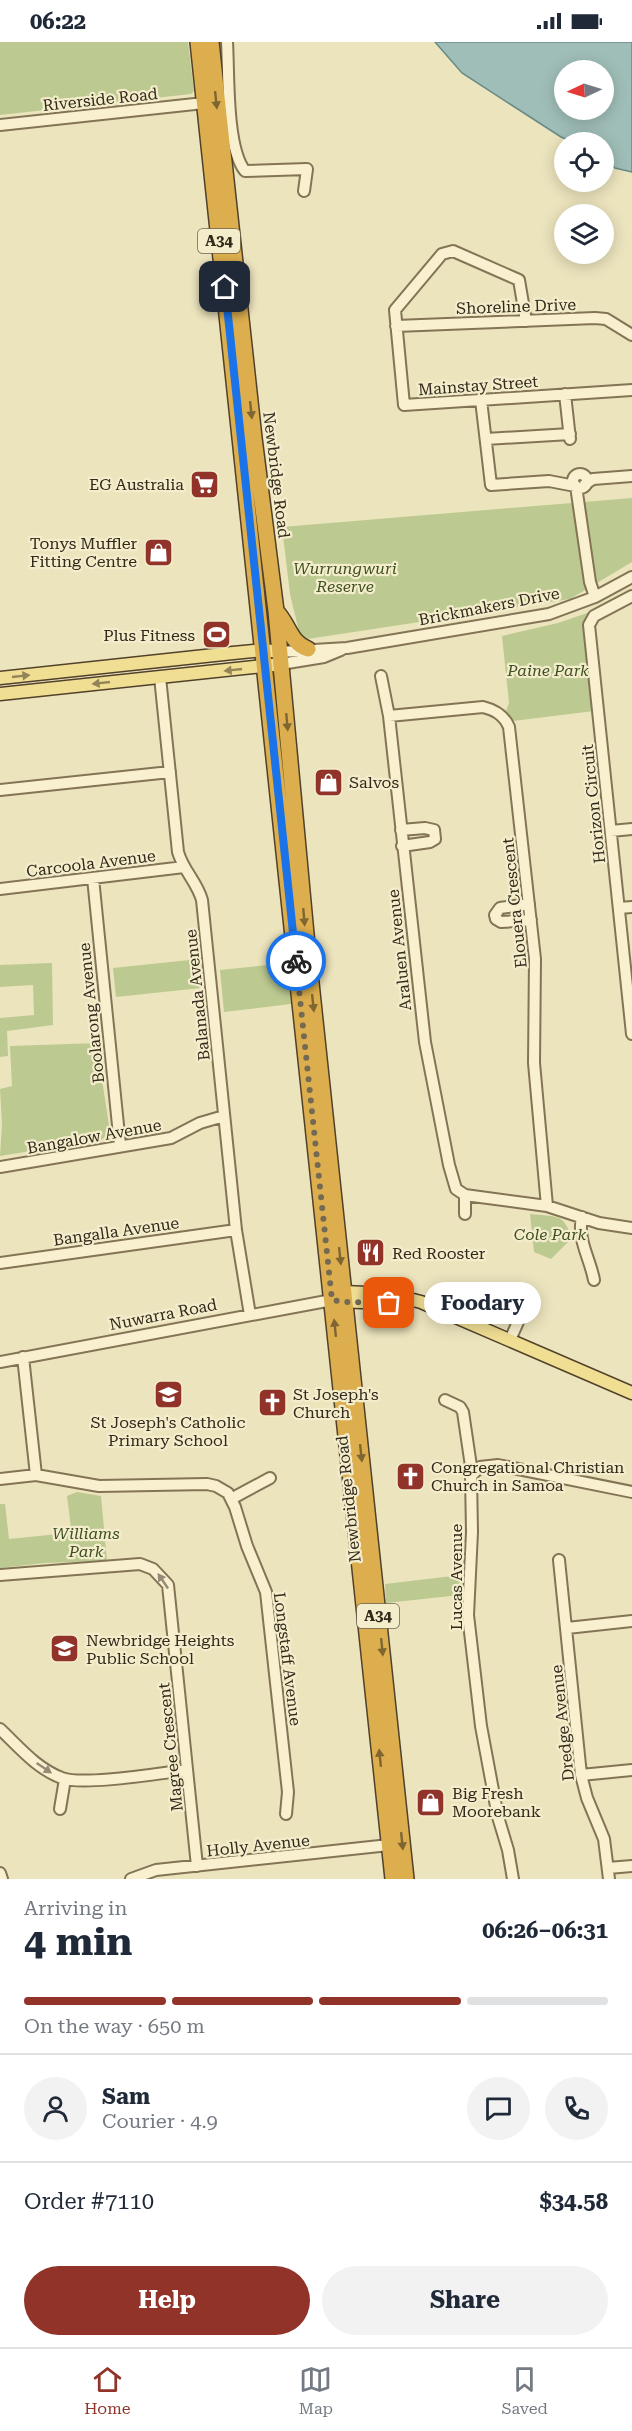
<!DOCTYPE html>
<html lang="en">
<head>
<meta charset="utf-8">
<style>
	body { margin:0; font-family:"Roboto Serif",serif; background:#f2f2f3; color:#1f2937; height:100vh; display:flex; flex-direction:column; font-size:22px; white-space:nowrap }
	* { box-sizing:border-box; margin:0 }
	p { font-size:20px; color:#747a83 }
	.icon { flex:none; width:33px; height:33px; fill:none; stroke:currentColor; stroke-width:2; stroke-linecap:round; stroke-linejoin:round }
	.map { position:relative; height:1837px; overflow:hidden }
	.drawer { display:flex; flex-direction:column; background:#fff; flex:1 }
	.drawer>* { flex:none }
	.needle { width:39px; rotate:266deg }
	.tools { position:absolute; left:554px; top:18px; display:grid; gap:12px }
	.tools a { display:grid; place-items:center; width:60px; height:60px; border-radius:50%; background:#fff; box-shadow:0 3px 15px #0003; font-size:30px }
	.pin { position:absolute; display:grid; place-items:center; width:51px; height:51px; color:#fff; margin:-26px; border-radius:12px; box-shadow:0 3px 9px #0006 }
	.courier { position:absolute; display:grid; place-items:center; width:60px; height:60px; margin:-30px; border:4px solid #1a73e8; border-radius:50%; background:#fff; color:#222; box-shadow:0 2px 8px #0007 }
	.bubble { position:absolute; height:42px; border-radius:21px; background:#fff; box-shadow:0 3px 15px #0003; font-size:20px; font-weight:700; line-height:42px; text-align:center }
	.head em { font-style:normal; font-weight:700 }
	.head div { display:flex; flex-direction:column-reverse }
	.head { display:flex; align-items:center; justify-content:space-between; height:102px; padding:0 24px }
	h1 { font-size:39px; font-weight:700; line-height:45px }
	.bar { display:grid; grid-template-columns:repeat(4,1fr); gap:9px 6px; align-content:center; height:72px; padding:0 24px }
	.bar i { height:8px; border-radius:4px; background:#e0e1e3 }
	.bar .current { background:#913328 }
	.bar p { grid-column:span 4 }
	.line { display:flex; align-items:center; gap:15px; padding:0 24px; border-top:2px solid #e0e1e3 }
	.line div { flex:1 }
	.round { display:grid; place-items:center; flex:none; width:63px; height:63px; border-radius:32px; background:#f2f2f3 }
	.button { display:flex; gap:12px; margin-top:auto; padding:12px 24px }
	.button a { flex:1; height:69px; border-radius:36px; background:#913328; color:#fff; font-size:24px; font-weight:700; line-height:69px; text-align:center }
	.button a+a { background:#f2f2f3; color:#1f2937 }
	.status { display:flex; justify-content:space-between; align-items:center; height:42px; padding:0 30px; background:#fff; direction:ltr }
	.status svg { height:16px; fill:currentColor }
	.menu { display:flex; justify-content:space-around; align-items:center; height:84px; border-top:2px solid #e0e1e3; background:#fff; font-size:16px; color:#747a83 }
	.menu a { display:grid; justify-items:center; gap:3px }
	.menu .current { color:#913328 }
	.map>svg:first-child { display:block }
	.green { fill:#bcca91 }
	.water { fill:#a0beb8; stroke:#688a86; stroke-width:1.5; fill-rule:evenodd }
	.lines { fill:none; stroke-linecap:round; stroke-linejoin:round }
	.minor-casing { stroke:#837456; stroke-width:14 }
	.major-casing { stroke:#51412b; stroke-width:15 }
	.highway-casing { stroke:#51412b; stroke-width:18 }
	.minor { stroke:#f8f0cf; stroke-width:10 }
	.major { stroke:#f0de93; stroke-width:12 }
	.highway { stroke:#dcae4d; stroke-width:15 }
	.oneway { fill:#7f6532 }
	.oneway2 { fill:#928457 }
	.oneway3 { fill:#968c75 }
	.done { stroke:#746a54; stroke-width:6; stroke-dasharray:0 10.8 }
	.route { stroke:#1a73e8; stroke-width:8 }
	.labels { text-anchor:middle; stroke-width:4.5; stroke-linejoin:round; paint-order:stroke }
	.shield { fill:#f4edcc; stroke:#6d6450; stroke-width:1.5 }
	.shield-label { font-size:15px; font-weight:bold; fill:#33291b }
	.street-label { font-size:16px; fill:#33291b; stroke:#f4edcc }
	.poi-label { font-size:16px; fill:#33291b; stroke:#f4edcc; text-anchor:start }
	.park-label { font-size:16px; font-style:italic; fill:#3e4f22; stroke:#f4edcc }
</style>
</head>
<body>
<div class="status"><b>06:22</b><svg viewBox="0 0 49 12"><path d="M0 12V9h3v3zM5 12V6h3v6zM10 12V3h3v9zM15 12V0h3v12zM26 1h20v11H26zM47 4h2v5h-2z"/></svg></div>
<div class="map">
<svg width="632" height="1837" viewBox="0 0 632 1837">
	<rect width="100%" height="100%" fill="#ece4bd"/>
	<!-- green -->
	<path class="green" d="M0,0H188L194,49L191,52L0,73Z
		M632,456V520L570,557L301,598L290,552L282,485Z
		M590,570L587,577L594,669L513,679L506,669L509,661L502,594L558,581Z
		M199,917L201,946L116,955L113,926Z
		M52,921L53,983L7,989L8,1014L0,1015V976L34,973L33,943L0,945V923Z
		M286,921L291,962L224,970L220,928Z
		M99,1001L101,1031L110,1090L107,1095L100,1098L0,1114L2,1082L0,1047L12,1044L10,1004Z
		M530,1172C553,1175 566,1170 571,1197L551,1217L534,1210Z
		M77,1450L101,1454L107,1519L45,1521L0,1526V1462H5L9,1497L68,1491L71,1486L67,1454Z
		M461,1533L460,1553L386,1561L385,1542Z"/>
	<!-- water -->
	<path class="water" d="M435,0H632V130L615,126L603,116V100H573L561,95L462,31ZM564,28H603V68H564Z"/>
	<g class="lines">
		<defs>
			<path id="minor" d="M227,0C229,32 226,105 245,129L307,127L304,149
				M0,83L204,61
				M526,279L519,238L453,209L442,212L395,268L404,363L632,348
				M396,284L595,276L606,277L632,293
				M565,352L570,397
				M481,358L491,443L549,439L575,444
				M486,397L570,392
				M573 439a7 7 0 1 1 14 0a7 7 0 1 1-14 0Z
				M585,442L593,437L632,434
				M576,444L590,540L595,555
				M632,554L594,574L589,583L632,992
				M280,610L347,606L549,572L595,555L632,535
				M281,622L324,615L341,608
				M381,634L389,674L425,1000L449,1123L456,1147L465,1153V1172
				M160,635L178,810C183,828 197,840 202,858L236,1188L250,1273
				M389,674L483,665C495,668 504,673 509,685L535,917L534,1021L547,1164
				M0,748L170,730
				M401,788L425,786L434,788L435,797L430,800L402,804
				M611,789L632,787
				M93,836L120,1103
				M0,847L184,825
				M529,862L500,866L495,873L496,877L501,880L531,878
				M619,866L632,865
				M0,1125L171,1096L200,1081L224,1074
				M465,1153L547,1164L599,1181L632,1186
				M582,1175C577,1198 590,1216 594,1238
				M0,1221L236,1188
				M510,1298L522,1271
				M23,1315L36,1433
				M0,1320L332,1258
				M445,1358L460,1365L463,1370L472,1431
				M0,1437L36,1433L99,1444L207,1442L216,1444L228,1451L235,1465L247,1504L266,1550L288,1750L286,1772
				M231,1457L270,1436
				M559,1518L581,1733L587,1756L604,1797L609,1837
				M0,1533L140,1522L153,1527L168,1543L197,1824
				M567,1586L632,1579
				M0,1687C19,1705 37,1727 62,1736C83,1744 161,1731 187,1728
				M581,1733L632,1728
				M60,1767L65,1737
				M608,1826L632,1824
				M0,1831L2,1837
				M131,1837L156,1828L389,1803
				M513,1837L508,1808L498,1775L481,1684L468,1573L472,1490L471,1434L480,1425L498,1423L632,1450"/>
			<path id="major" d="M0,636L233,611L263,608L280,610
				M0,652L273,623
				M338,1254L344,1250L389,1252L421,1260L632,1351
				M336,1259L389,1261L405,1257"/>
			<path id="highway" d="M198,0L393,1837
				M211,0L254,396L276,569L307,903L406,1837
				M276,569C289,582 290,601 308,607"/>
		</defs>
		<!-- minor casing -->
		<use href="#minor" class="minor-casing"/>
		<!-- major casing -->
		<use href="#major" class="major-casing"/>
		<!-- highway casing -->
		<use href="#highway" class="highway-casing"/>
		<!-- minor -->
		<use href="#minor" class="minor"/>
		<!-- major -->
		<use href="#major" class="major"/>
		<!-- highway -->
		<use href="#highway" class="highway"/>
	</g>
	<!-- one-way arrows -->
	<defs><path id="oneway-solid" d="M-6-.8H1V-3.2L6.5 0L1 3.2V.8H-6Z" transform="scale(1.5)"/></defs>
	<g class="oneway">
		<use href="#oneway-solid" transform="translate(216 58) rotate(84)"/>
		<use href="#oneway-solid" transform="translate(251 368) rotate(84)"/>
		<use href="#oneway-solid" transform="translate(287 680) rotate(85)"/>
		<use href="#oneway-solid" transform="translate(304 875) rotate(85)"/>
		<use href="#oneway-solid" transform="translate(313 961) rotate(84)"/>
		<use href="#oneway-solid" transform="translate(340 1214) rotate(84)"/>
		<use href="#oneway-solid" transform="translate(335 1286) rotate(-96)"/>
		<use href="#oneway-solid" transform="translate(361 1411) rotate(84)"/>
		<use href="#oneway-solid" transform="translate(382 1605) rotate(84)"/>
		<use href="#oneway-solid" transform="translate(380 1716) rotate(-96)"/>
		<use href="#oneway-solid" transform="translate(402 1799) rotate(84)"/>
	</g>
	<g class="oneway2">
		<use href="#oneway-solid" transform="translate(233 628) rotate(174)"/>
		<use href="#oneway-solid" transform="translate(21 634) rotate(-6)"/>
		<use href="#oneway-solid" transform="translate(101 641) rotate(174)"/>
	</g>
	<g class="oneway3">
		<use href="#oneway-solid" transform="translate(163 1539) rotate(-124)"/>
		<use href="#oneway-solid" transform="translate(44 1726) rotate(34)"/>
	</g>
	<g class="lines">
		<!-- done -->
		<path class="done" d="M296,919L332,1258L345,1260L389,1261"/>
		<!-- route -->
		<path class="route" d="M225,245L296,919"/>
	</g>
	<!-- icons -->
	<defs>
		<symbol id="supermarket-square" viewBox="-11 -11 22 22"><rect x="-9" y="-9" width="18" height="18" rx="4" fill="#913328" stroke="#f4edcc"/><path d="M-6-5.5h2.5l.6 2H6L4.5 2H-2.5L-4.4-4H-6ZM-1.5 3.2a1.3 1.3 0 1 0 .1 0ZM3 3.2a1.3 1.3 0 1 0 .1 0Z" fill="#fff"/></symbol>
		<symbol id="shop-square" viewBox="-11 -11 22 22"><rect x="-9" y="-9" width="18" height="18" rx="4" fill="#913328" stroke="#f4edcc"/><path d="M-5-2.5h2.3a2.7 3.5 0 0 1 5.4 0H5L5.5 6h-11ZM-1.5-2.5h3a1.5 2.3 0 0 0-3 0Z" fill="#fff"/></symbol>
		<symbol id="stadium-square" viewBox="-11 -11 22 22"><rect x="-9" y="-9" width="18" height="18" rx="4" fill="#913328" stroke="#f4edcc"/><path d="M0-5a6.5 5 0 1 0 0 10a6.5 5 0 1 0 0-10ZM-3.5-1.8h7v3.6h-7Z" fill="#fff"/></symbol>
		<symbol id="restaurant-square" viewBox="-11 -11 22 22"><rect x="-9" y="-9" width="18" height="18" rx="4" fill="#913328" stroke="#f4edcc"/><path d="M-5-6h1v4h1v-4h1v4h1v-4h1v5L-1.5 .5V6h-2V.5L-5-1ZM5-6V6H3V1.5H1.5Q1.5-4 5-6Z" fill="#fff"/></symbol>
		<symbol id="school-square" viewBox="-11 -11 22 22"><rect x="-9" y="-9" width="18" height="18" rx="4" fill="#913328" stroke="#f4edcc"/><path d="M0-5L7-2L0 1L-7-2ZM-4 1L0 2.5L4 1V4Q0 6-4 4Z" fill="#fff"/></symbol>
		<symbol id="church-square" viewBox="-11 -11 22 22"><rect x="-9" y="-9" width="18" height="18" rx="4" fill="#913328" stroke="#f4edcc"/><path d="M-1.2-6h2.4v3.5h3.3v2.4h-3.3V6h-2.4V-.1h-3.3v-2.4h3.3Z" fill="#fff"/></symbol>
	</defs>
	<g fill-rule="evenodd">
		<use href="#supermarket-square" x="188" y="426" width="33" height="33"/>
		<use href="#shop-square" x="142" y="494" width="33" height="33"/>
		<use href="#stadium-square" x="200" y="576" width="33" height="33"/>
		<use href="#shop-square" x="312" y="724" width="33" height="33"/>
		<use href="#restaurant-square" x="354" y="1194" width="33" height="33"/>
		<use href="#school-square" x="152" y="1336" width="33" height="33"/>
		<use href="#church-square" x="256" y="1344" width="33" height="33"/>
		<use href="#church-square" x="394" y="1418" width="33" height="33"/>
		<use href="#school-square" x="48" y="1590" width="33" height="33"/>
		<use href="#shop-square" x="414" y="1744" width="33" height="33"/>
	</g>
	<g class="labels">
		<!-- shield labels -->
		<g class="shield">
			<rect x="198" y="187" width="42" height="24" rx="4.5"/>
			<rect x="357" y="1562" width="42" height="24" rx="4.5"/>
		</g>
		<g class="shield-label">
			<text x="219" y="204">A34</text>
			<text x="378" y="1579">A34</text>
		</g>
		<!-- street labels -->
		<g class="street-label">
			<text transform="translate(100 57) rotate(-6)" y="6">Riverside Road</text>
			<text transform="translate(516 264) rotate(-2)" y="6">Shoreline Drive</text>
			<text transform="translate(478 343) rotate(-4)" y="6">Mainstay Street</text>
			<text transform="translate(277 433) rotate(83)" y="6">Newbridge Road</text>
			<text transform="translate(489 564) rotate(-11)" y="6">Brickmakers Drive</text>
			<text transform="translate(593 762) rotate(-96)" y="6">Horizon Circuit</text>
			<text transform="translate(91 821) rotate(-7)" y="6">Carcoola Avenue</text>
			<text transform="translate(514 861) rotate(-96)" y="6">Elouera Crescent</text>
			<text transform="translate(399 908) rotate(-96)" y="6">Araluen Avenue</text>
			<text transform="translate(197 953) rotate(-96)" y="6">Balanada Avenue</text>
			<text transform="translate(91 971) rotate(-96)" y="6">Boolarong Avenue</text>
			<text transform="translate(94 1094) rotate(-10)" y="6">Bangalow Avenue</text>
			<text transform="translate(116 1189) rotate(-8)" y="6">Bangalla Avenue</text>
			<text transform="translate(163 1272) rotate(-11)" y="6">Nuwarra Road</text>
			<text transform="translate(348 1457) rotate(-96)" y="6">Newbridge Road</text>
			<text transform="translate(456 1535) rotate(-90)" y="6">Lucas Avenue</text>
			<text transform="translate(288 1617) rotate(83)" y="6">Longstaff Avenue</text>
			<text transform="translate(562 1681) rotate(-96)" y="6">Dredge Avenue</text>
			<text transform="translate(170 1705) rotate(-96)" y="6">Magree Crescent</text>
			<text transform="translate(258 1803) rotate(-6)" y="6">Holly Avenue</text>
		</g>
		<!-- poi labels -->
		<g class="poi-label">
			<text x="184" y="448" text-anchor="end">EG Australia</text>
			<text x="137" y="507" text-anchor="end">Tonys Muffler<tspan x="137" dy="18">Fitting Centre</tspan></text>
			<text x="195" y="599" text-anchor="end">Plus Fitness</text>
			<text x="349" y="746">Salvos</text>
			<text x="392" y="1217">Red Rooster</text>
			<text x="293" y="1358">St Joseph's<tspan x="293" dy="18">Church</tspan></text>
			<text x="168" y="1386" text-anchor="middle">St Joseph's Catholic<tspan x="168" dy="18">Primary School</tspan></text>
			<text x="431" y="1431">Congregational Christian<tspan x="431" dy="18">Church in Samoa</tspan></text>
			<text x="86" y="1604">Newbridge Heights<tspan x="86" dy="18">Public School</tspan></text>
			<text x="452" y="1757">Big Fresh<tspan x="452" dy="18">Moorebank</tspan></text>
		</g>
		<!-- park labels -->
		<g class="park-label">
			<text x="345" y="532">Wurrungwuri<tspan x="345" dy="18">Reserve</tspan></text>
			<text x="548" y="634">Paine Park</text>
			<text x="550" y="1198">Cole Park</text>
			<text x="86" y="1497">Williams<tspan x="86" dy="18">Park</tspan></text>
		</g>
	</g>
</svg>
<div class="tools">
<a><svg class="needle" viewBox="-14 -14 28 28"><path d="M0-13l5 13h-10z" fill="#e53935"/><path d="M0 13l5-13h-10z" fill="#747a83"/></svg></a>
<a><svg class="icon" aria-label="locate" viewBox="0 0 24 24"><circle cx="12" cy="12" r="6"/><path d="M12 2v4M12 18v4M2 12h4M18 12h4"/></svg></a>
<a><svg class="icon" aria-label="layers" viewBox="0 0 24 24"><path d="M12 4l9 5-9 5-9-5zM3 14l9 5 9-5"/></svg></a>
</div>
<div class="pin" style="left:389px;top:1261px;background:#ea580c"><svg class="icon" aria-label="bag" viewBox="0 0 24 24"><path d="M5 8h14l-1 12H6zM9 8a3 3 0 0 1 6 0"/></svg></div>
<div class="pin" style="left:225px;top:245px;background:#1f2937"><svg class="icon" aria-label="home" viewBox="0 0 24 24"><path d="M3 11l9-7 9 7M6 9v11h12V9"/></svg></div>
<div class="courier" style="left:296px;top:919px"><svg class="icon" aria-label="bike" viewBox="0 0 24 24"><circle cx="6" cy="16" r="4"/><circle cx="18" cy="16" r="4"/><path d="M6 16l4-8h5l3 8M10 8l3 8H6M13 5h3"/></svg></div>
<div class="bubble" style="left:424px;top:1240px;width:117px">Foodary</div>
</div>
<section class="drawer">
<div class="head"><div><h1>4 min</h1><p>Arriving in</p></div><em>06:26–06:31</em></div>
<div class="bar"><i class="current"></i><i class="current"></i><i class="current"></i><i></i><p>On the way · 650 m</p></div>
<div class="line" style="height:108px"><a class="round"><svg class="icon" aria-label="person" viewBox="0 0 24 24"><circle cx="12" cy="8" r="4"/><path d="M4 21q1-7 8-7t8 7"/></svg></a><div><b>Sam</b><p>Courier · 4.9</p></div><a class="round"><svg class="icon" aria-label="chat" viewBox="0 0 24 24"><path d="M4 5h16v11H9l-5 4z"/></svg></a><a class="round"><svg class="icon" aria-label="phone" viewBox="0 0 24 24"><path d="M5 4h4l2 5-3 2q2 4 5 5l2-3 5 2v4C11 20 4 13 5 4z"/></svg></a></div>
<div class="line" style="height:78px"><div>Order #7110</div><b>$34.58</b></div>
<div class="button"><a>Help</a><a>Share</a></div>
</section>
<nav class="menu">
<a class="current"><svg class="icon" aria-label="home" viewBox="0 0 24 24"><path d="M3 11l9-7 9 7M6 9v11h12V9"/></svg>Home</a>
<a><svg class="icon" aria-label="map" viewBox="0 0 24 24"><path d="M3 6l6-2 6 2 6-2v14l-6 2-6-2-6 2zM9 4v14M15 6v14"/></svg>Map</a>
<a><svg class="icon" aria-label="saved" viewBox="0 0 24 24"><path d="M7 4h10v16l-5-4-5 4z"/></svg>Saved</a>
</nav>
</body>
</html>
